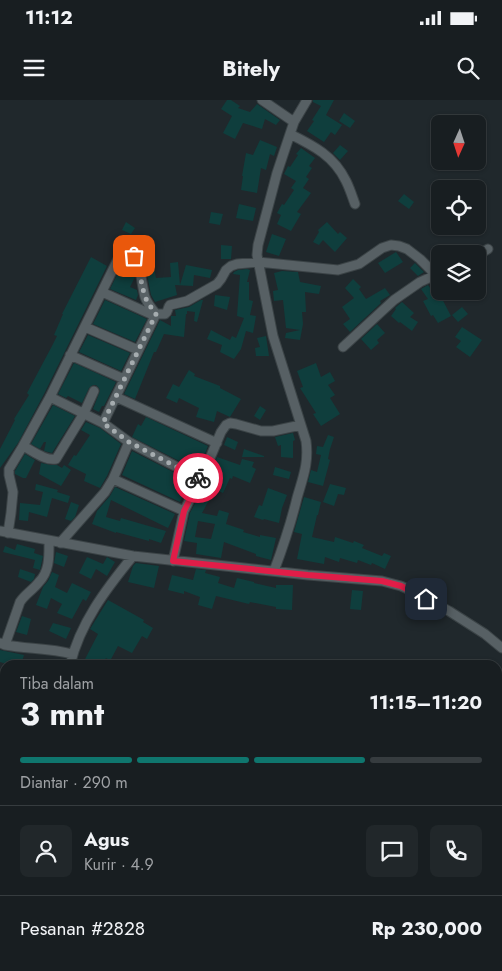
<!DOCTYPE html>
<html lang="id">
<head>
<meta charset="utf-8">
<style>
	body { margin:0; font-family:Jost,sans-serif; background:#21272a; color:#f1f3f6; height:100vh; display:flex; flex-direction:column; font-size:19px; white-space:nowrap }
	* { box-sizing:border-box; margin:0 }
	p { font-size:16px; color:#9fa2a5 }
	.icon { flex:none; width:28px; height:28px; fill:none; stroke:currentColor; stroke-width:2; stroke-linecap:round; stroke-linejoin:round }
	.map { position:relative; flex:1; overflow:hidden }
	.side { position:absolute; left:0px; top:560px; width:502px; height:311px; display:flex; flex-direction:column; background:#181e21; border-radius:15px 15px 0 0; box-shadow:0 1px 4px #0004,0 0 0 1px #363c3f }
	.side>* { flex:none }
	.needle { width:32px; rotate:183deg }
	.controls { position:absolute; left:431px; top:15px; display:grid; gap:10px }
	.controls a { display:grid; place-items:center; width:55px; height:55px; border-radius:8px; background:#181e21; box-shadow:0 1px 4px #0004,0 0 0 1px #363c3f; font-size:25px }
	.pin { position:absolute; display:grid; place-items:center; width:42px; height:42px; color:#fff; margin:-21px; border-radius:10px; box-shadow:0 2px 8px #0006 }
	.courier { position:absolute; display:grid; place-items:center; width:50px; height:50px; margin:-25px; border:4px solid #e11d48; border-radius:50%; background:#fff; color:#222; box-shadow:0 1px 6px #0007 }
	.overview em { font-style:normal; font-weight:700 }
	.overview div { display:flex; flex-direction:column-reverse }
	.overview { display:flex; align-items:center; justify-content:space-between; height:85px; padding:0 20px }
	h1 { font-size:32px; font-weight:700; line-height:38px }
	.bar { display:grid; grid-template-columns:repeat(4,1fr); gap:8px 5px; align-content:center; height:60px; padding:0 20px }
	.bar i { height:6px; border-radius:4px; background:#363c3f }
	.bar .selected { background:#0f766e }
	.bar p { grid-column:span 4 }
	.line { display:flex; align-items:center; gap:12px; padding:0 20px; border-top:1px solid #363c3f }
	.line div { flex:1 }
	.round { display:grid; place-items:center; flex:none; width:52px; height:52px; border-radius:8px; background:#21272a }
	.status { display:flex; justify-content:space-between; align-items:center; height:35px; padding:0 25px; background:#181e21; direction:ltr }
	.status svg { height:14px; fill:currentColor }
	header { display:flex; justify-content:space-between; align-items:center; height:65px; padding:0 20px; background:#181e21; font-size:22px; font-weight:700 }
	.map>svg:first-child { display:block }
	.building { fill:#0f3e3d; fill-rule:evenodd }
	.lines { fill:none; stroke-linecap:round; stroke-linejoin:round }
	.street-casing { stroke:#3b4346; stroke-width:11 }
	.street { stroke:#576064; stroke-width:9 }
	.done { stroke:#a5acaf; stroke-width:5; stroke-dasharray:0 9 }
	.route { stroke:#e11d48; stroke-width:6 }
</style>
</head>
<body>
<div class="status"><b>11:12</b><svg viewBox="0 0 49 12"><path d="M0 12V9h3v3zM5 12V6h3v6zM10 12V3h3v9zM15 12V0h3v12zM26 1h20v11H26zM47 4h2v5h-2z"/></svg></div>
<header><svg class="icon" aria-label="menu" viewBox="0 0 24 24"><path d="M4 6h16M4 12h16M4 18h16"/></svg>Bitely<svg class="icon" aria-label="search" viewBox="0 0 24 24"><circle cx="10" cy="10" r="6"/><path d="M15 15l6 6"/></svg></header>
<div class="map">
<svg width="502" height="871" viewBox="0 0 502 871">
	<rect width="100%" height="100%" fill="#20282c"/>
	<!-- building -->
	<path class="building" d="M227,0H231L240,6L238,8L250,12L257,4L280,20L276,25L265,19L262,29L243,23L235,39L223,33L232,16L221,9Z
		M313,0H334L326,15L342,25L335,35L331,32L324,42L307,31L314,21L312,20L321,6L313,2Z
		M344,13L355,21L350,28L339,21Z
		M260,40L277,47L274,56L270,54L266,70L261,68L257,93L241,90L243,76H242L246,53L253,55Z
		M340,45L348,51L340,60L333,53Z
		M301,48L315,58L309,66L312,68L306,77L309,79L303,88L311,93L297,112L301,114L291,131L277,124L281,115L277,113L282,104L284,105L294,90L291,88L296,81L284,74L288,66L290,67L298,55L296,54Z
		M404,94L414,102L409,109L398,101Z
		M239,104L256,108L253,121L236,118Z
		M211,112L223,114L220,125L209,123Z
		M126,122L135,128L131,134L122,130Z
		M327,122L338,134L340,132L347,138L335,152L323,140L319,145L313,142L319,132L318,130Z
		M272,134L286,139L279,156L266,152Z
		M147,137L150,154L151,153L156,178L171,177L170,163L178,162L180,185L186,165L212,170L210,178L194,175L193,186L175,185L177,195L155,202L151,195L146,169L140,153L137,140Z
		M221,145L232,146L231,159H221Z
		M396,152L403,162L385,173L378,163Z
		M91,157L107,166L44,294L18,343L0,368V349L15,320L14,319L29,295L27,293L52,246L57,236L54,235L63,214H62Z
		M123,163L132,167L135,177L130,187L137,190L138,195L136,200L110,189Z
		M415,163L424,172L418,176L410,168Z
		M247,169L250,170L247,182H249V200L253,201L250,215L256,216L253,233L246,231L241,249L234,259L220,252L222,245L207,239L211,230L230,240L232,236L236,238L244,218L237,216L240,175L233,174L234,172L238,170Z
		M282,171L298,172L300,182L321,186L319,194L305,192L306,212H302L303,224L300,240L285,238L286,233L300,230L286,228L283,200L274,201L273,191L278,190L274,173Z
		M353,179L361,187L359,189L366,199L385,188L390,195L380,201L381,203L350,232L343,224L350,219L342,207L354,198L345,188Z
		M428,185L435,195L439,193L451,216L438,223L433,215L431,216L423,201L428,199L421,189Z
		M215,195L230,197L227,210L214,206Z
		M105,200L147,219L135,242L93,224Z
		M201,200H203L197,222L194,221L195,212L187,211V214H186L184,237L164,234L156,252H154L135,299L124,294L160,220L171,226V216H176L175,210L189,207Z
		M402,202L414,213L410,217L418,222L412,231L400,222L399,223L391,216L396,209L395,208Z
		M462,207L468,214L458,222L452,215Z
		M377,224L385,233L377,240L379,243L371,250L361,239Z
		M462,227L482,240L470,257L456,247L461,241L455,237Z
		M88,235L130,253L121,271L79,252Z
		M266,236L269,256H256L255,248L260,247L257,238Z
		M74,263L116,282L104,306H102L99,312L93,309L100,291L99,288L96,285H93L89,288L82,303L68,296L66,298L58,294Z
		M316,263L321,277L330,272L335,281L328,285L335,295L330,298L340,314L321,326L313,314L316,313L300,288L303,287L297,271Z
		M189,270L195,274L194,276L220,286V288L241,299L230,317L217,311L214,322L196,317L199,308L179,298L177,303L166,298L173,284L179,287Z
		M53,305L75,316L52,353L44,351L46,342H44L40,349L31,344Z
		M260,306L266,310L260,320L254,316Z
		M146,317L208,346L200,366L199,365L197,368L196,367L195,369L132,337L138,324L141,326Z
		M86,322L100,328L121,344L107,376L100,388L84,381L86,374L68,365L74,355L76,356L90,335L81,330Z
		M293,333L295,340L293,341V358L281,357V345L278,346L275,337Z
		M328,335L334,337L330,349L328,359L330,360L323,386L308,382L311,370L317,372L321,355L316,354L317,346L323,347Z
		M227,337L238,342L235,350L224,345Z
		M244,349L264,356V357H242Z
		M132,351L189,380L184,389L186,390L180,402L122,375Z
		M25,354L35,360L26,378H23L15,374V371Z
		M217,357L240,365L242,359L254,362L252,367L256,369L250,383L233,376L232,379L230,378L223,393L210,387L218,372L212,370Z
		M41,363L51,365H57L62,368L64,365L71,370L61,386L39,374Z
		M275,367L291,372L289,379L273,375Z
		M36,384L58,390L57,392L70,396L68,403L52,398L47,417L29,412L28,421L19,420L20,403L40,405L43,392L35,390Z
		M330,384L346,388L344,395L338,394L334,406L323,402Z
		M115,387L175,414L168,428L111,400L106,417L120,421L121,418L166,431L161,443L149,439V441L116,432V433L92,424L97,411L110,396Z
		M203,388L213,393L202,413L217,416L219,410L229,413L226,424L244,430L243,432L260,437V435L276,438L271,460L256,456V454L224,442L221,458L196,454L197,443L184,441L190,413ZM198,421L215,424L211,439L195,437Z
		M268,388L287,395L282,408L279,423L264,419L263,420L254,417L259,405L262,406Z
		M304,397L321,402L318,415H317L312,437L334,442L335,437L353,443L354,441L364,445L362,448L382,456L384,453L391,456L385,469L372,463L371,465L358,460L357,463L340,458L339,462L325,457L324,464L297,459L302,434L294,432Z
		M71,402L79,405L75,417L71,421L65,419Z
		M17,444L35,449L34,453L43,456L40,470L33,468L35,460L3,452L5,446L15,450Z
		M56,452L68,456L64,467L54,463Z
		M87,457L103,464L107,457L115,462L107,476L96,469L91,479L79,473Z
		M136,463L159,466L154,488L128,482L133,466Z
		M20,469L35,474L34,479L31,482L18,477Z
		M196,469L206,470L205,473L220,477L218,483L234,488L237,478L254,482V483L276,488V485H293L292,510L276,509V507L250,502L249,504L216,496L212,509L198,505L200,497L184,491V494L168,490L172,475L193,480Z
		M52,472L59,475L55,487L67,493L72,483L91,492L86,501L83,499L72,519L57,513L62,504L51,498L47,509L36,505L43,487L48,481Z
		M352,490L363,491L361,510L350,509Z
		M108,500L144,520L143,522L153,528L147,539L142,536L132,553L118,546L110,561L106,558L102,565H82L98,534L90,529Z
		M22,516L31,519L27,535L16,532Z
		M53,523L71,528L66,539L49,531Z
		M0,550L24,555L21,565H10L0,562Z"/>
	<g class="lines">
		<defs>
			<path id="street" d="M262,0L294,22
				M290,34C314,46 334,56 346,81C350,89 352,96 355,104
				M478,155L488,149
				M102,192L155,216
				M156,214H165C169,211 167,208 170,205L187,201L217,184L221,179L226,170L231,166L237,164L258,162L338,170L359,164L382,148L391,145L399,146L407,149L420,159L436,175
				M85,227L138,250
				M343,247L394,200L420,182L440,173
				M70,255L124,279
				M94,291L84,313L56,359C45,361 33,351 23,346L50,297L122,151L127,148C141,156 141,183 145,197C147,203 152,209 156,214L103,323
				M50,297L103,323L129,342L113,379L105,392L60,443
				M116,297L217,343
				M129,342L200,379
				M113,379L184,411
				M0,431L133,456L308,475L382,481L401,486L414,492L449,511L485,534L502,548
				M8,433L11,413L13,392L9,375V369L23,346
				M173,461L184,411L205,370L221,332L226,325L230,323L236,324L261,331H273L301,325
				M274,471C283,447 291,423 297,398C303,377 309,363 306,341L273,236L257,155L258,145L277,73L294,22L307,0
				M0,543L5,545L20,502C25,494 33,490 39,482C50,471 49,455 49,441
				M5,545C27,549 50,548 72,554
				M70,565C80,523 106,489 133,456
				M0,702L5,696"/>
		</defs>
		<!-- street casing -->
		<use href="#street" class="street-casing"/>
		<!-- street -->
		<use href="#street" class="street"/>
	</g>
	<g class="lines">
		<!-- done -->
		<path class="done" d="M134,156C141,171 140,181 145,196C147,203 152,208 156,214L103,323L129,342L198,378"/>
		<!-- route -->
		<path class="route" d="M198,378L200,379L184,411L173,461L308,475L382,481L401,486L426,499"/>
	</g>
</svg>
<div class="controls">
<a><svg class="needle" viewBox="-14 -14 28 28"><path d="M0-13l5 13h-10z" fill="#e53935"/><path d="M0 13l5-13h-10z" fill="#9fa2a5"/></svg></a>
<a><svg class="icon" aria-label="locate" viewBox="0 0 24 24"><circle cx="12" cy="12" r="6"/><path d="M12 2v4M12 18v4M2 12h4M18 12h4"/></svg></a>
<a><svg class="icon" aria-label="layers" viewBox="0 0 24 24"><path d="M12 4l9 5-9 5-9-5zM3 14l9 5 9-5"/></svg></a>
</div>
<div class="pin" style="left:134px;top:156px;background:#ea580c"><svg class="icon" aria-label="bag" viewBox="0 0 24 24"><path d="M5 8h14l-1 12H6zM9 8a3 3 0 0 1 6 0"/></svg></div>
<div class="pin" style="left:426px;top:499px;background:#1f2937"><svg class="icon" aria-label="home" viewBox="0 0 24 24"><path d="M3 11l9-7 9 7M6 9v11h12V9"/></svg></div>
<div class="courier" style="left:198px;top:378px"><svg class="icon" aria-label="bike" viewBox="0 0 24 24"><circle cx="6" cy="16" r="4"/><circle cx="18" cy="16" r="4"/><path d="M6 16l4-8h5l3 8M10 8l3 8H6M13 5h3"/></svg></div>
<section class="side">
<div class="overview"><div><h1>3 mnt</h1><p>Tiba dalam</p></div><em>11:15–11:20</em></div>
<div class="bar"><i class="selected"></i><i class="selected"></i><i class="selected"></i><i></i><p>Diantar · 290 m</p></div>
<div class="line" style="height:90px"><a class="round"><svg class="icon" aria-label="person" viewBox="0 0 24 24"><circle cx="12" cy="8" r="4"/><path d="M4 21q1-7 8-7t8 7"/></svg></a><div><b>Agus</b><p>Kurir · 4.9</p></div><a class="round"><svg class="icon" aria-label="chat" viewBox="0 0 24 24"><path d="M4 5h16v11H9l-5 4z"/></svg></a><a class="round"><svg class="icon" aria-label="phone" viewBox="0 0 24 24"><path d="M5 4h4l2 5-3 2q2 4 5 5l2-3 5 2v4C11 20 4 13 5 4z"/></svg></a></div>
<div class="line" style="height:65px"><div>Pesanan #2828</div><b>Rp 230,000</b></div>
</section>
</div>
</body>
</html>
